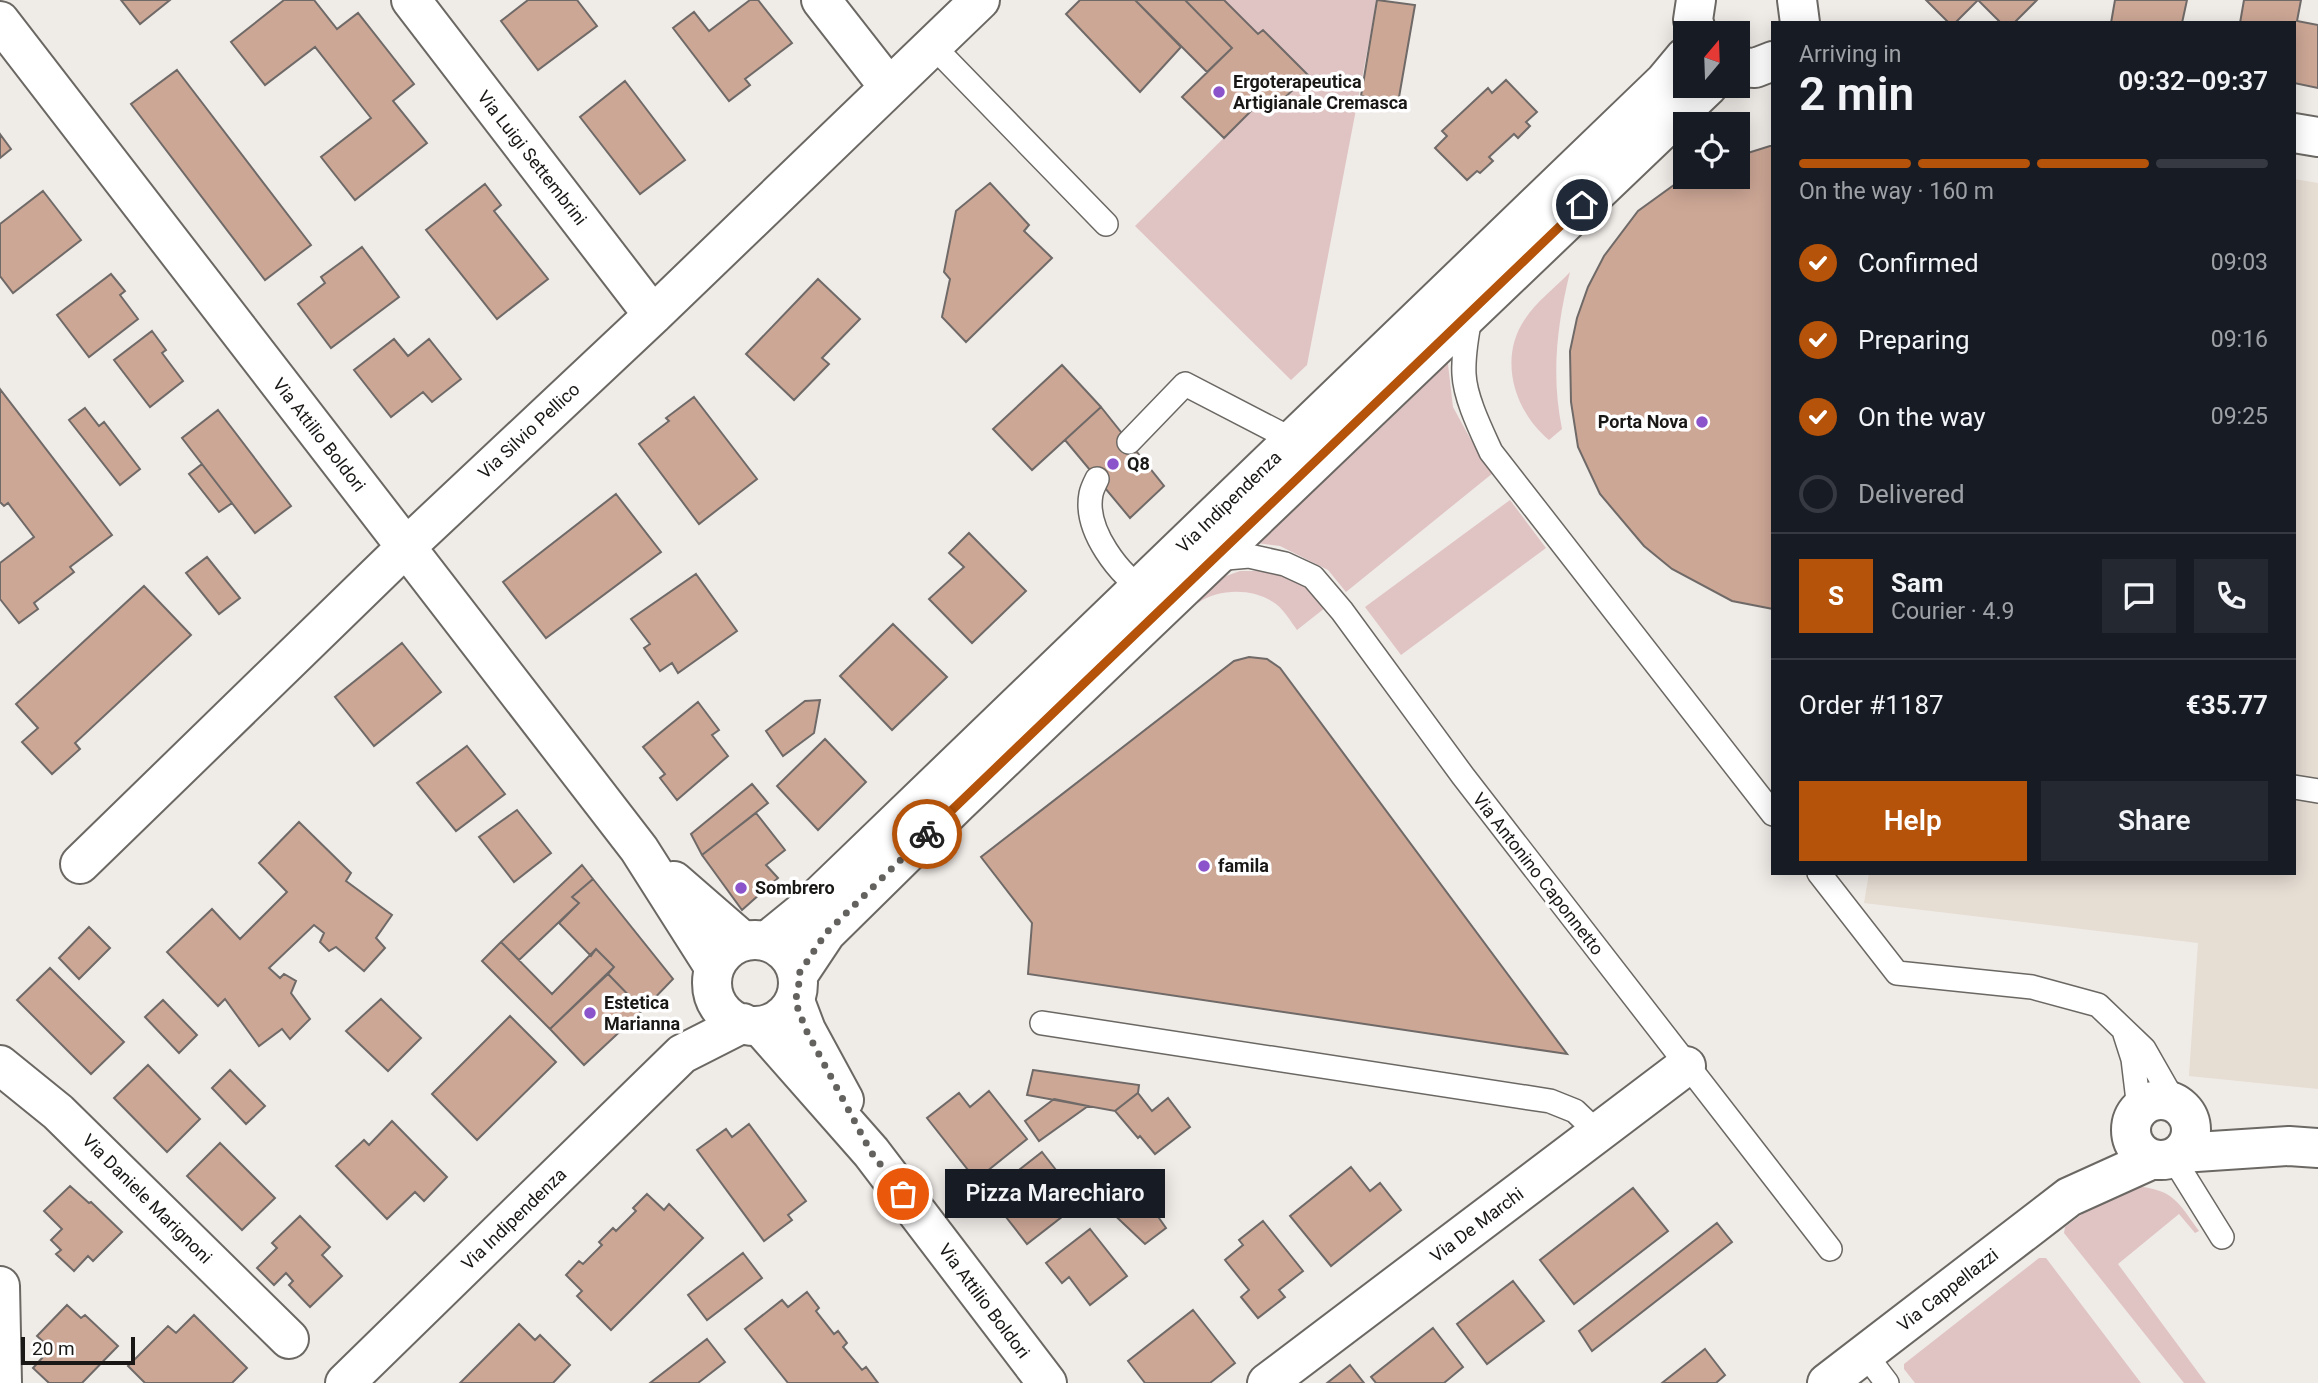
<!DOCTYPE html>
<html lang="en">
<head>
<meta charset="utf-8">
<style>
	body { margin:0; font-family:Roboto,sans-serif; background:#242831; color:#f1f3f6; height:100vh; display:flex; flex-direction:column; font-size:26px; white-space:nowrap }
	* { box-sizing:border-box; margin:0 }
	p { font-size:23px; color:#9ea1a6 }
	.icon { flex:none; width:38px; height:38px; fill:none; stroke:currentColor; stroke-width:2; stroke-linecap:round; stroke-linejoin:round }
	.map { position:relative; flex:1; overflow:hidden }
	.sheet { position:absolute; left:1771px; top:21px; width:525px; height:854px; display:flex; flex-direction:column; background:#171b24; border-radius:0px; box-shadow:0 4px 18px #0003 }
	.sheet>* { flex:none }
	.needle { width:46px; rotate:19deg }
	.fabs { position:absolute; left:1673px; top:21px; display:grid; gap:14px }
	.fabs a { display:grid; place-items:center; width:77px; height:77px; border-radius:0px; background:#171b24; box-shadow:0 4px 18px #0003; font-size:35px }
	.scale { position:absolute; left:21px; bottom:18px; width:114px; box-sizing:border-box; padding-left:7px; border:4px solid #191816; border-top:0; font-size:19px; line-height:24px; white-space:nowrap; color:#191816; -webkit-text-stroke:5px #fff; paint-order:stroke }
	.pin { position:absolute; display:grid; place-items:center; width:60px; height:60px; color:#fff; margin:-30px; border:4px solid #fff; border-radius:50%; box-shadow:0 2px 7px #0007 }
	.courier { position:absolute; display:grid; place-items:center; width:70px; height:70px; margin:-35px; border:5px solid #b45309; border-radius:50%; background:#fff; color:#222; box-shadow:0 2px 9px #0007 }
	.bubble { position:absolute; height:49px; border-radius:0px; background:#171b24; box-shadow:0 4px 18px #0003; font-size:23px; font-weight:600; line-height:49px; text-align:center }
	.head em { font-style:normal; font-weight:600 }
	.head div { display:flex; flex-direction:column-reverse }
	.head { display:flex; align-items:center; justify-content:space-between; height:119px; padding:0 28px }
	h1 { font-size:46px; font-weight:600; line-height:52px }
	.bar { display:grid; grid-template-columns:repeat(4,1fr); gap:10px 7px; align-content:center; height:84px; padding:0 28px }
	.bar i { height:9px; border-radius:5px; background:#363941 }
	.bar .on { background:#b45309 }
	.bar p { grid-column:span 4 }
	.line { display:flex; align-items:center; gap:18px; padding:0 28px; border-top:2px solid #363941 }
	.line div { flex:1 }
	.round { display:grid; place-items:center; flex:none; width:74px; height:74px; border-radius:0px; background:#242831 }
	ol { padding:0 28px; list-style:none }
	li { display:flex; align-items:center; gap:21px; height:77px }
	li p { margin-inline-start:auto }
	li .icon { padding:7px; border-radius:50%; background:#b45309; color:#fff; stroke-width:4 }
	li:last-child { color:#9ea1a6 }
	li i { width:38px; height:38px; border:4px solid #363941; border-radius:50% }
	.action { display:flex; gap:14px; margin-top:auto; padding:14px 28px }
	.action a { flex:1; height:80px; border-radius:0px; background:#b45309; color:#fff; font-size:28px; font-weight:600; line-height:80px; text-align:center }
	.action a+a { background:#242831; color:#f1f3f6 }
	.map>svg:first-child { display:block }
	.built { fill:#e6ddd3 }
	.green { fill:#e0c4c4 }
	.building { fill:#cda796; stroke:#6f6a68; stroke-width:2 }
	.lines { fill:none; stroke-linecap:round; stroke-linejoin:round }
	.service-casing { stroke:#6b6864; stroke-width:26 }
	.minor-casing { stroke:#6b6864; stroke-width:42 }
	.tertiary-casing { stroke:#6b6864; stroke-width:42 }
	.secondary-casing { stroke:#6b6864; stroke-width:42 }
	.service { stroke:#fff; stroke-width:23 }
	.minor { stroke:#fff; stroke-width:38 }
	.tertiary { stroke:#fff; stroke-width:38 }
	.secondary { stroke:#fff; stroke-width:38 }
	.done { stroke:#64625f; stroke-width:7; stroke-dasharray:0 12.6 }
	.route { stroke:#b45309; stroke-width:9 }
	.poi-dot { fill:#8b54cb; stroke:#fff; stroke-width:2.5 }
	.labels { text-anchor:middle; stroke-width:7; stroke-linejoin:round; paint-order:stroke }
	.poi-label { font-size:18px; font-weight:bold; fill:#191816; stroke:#fff; text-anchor:start }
	.street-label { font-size:18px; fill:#191816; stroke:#fff }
</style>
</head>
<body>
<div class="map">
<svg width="2318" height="1383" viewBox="0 0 2318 1383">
	<rect width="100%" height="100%" fill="#efebe7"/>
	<!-- built -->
	<path class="built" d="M2294,179L2318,183V1089L2189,1076L2198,943L1864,903L1869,873H2294Z"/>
	<!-- green -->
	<path class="green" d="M1224,0H1377L1307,365L1291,380L1135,226L1258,104L1267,114L1307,75L1263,30L1258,34Z
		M1570,272C1557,325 1551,375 1562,429L1549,440C1514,411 1498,358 1525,319C1536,302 1556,287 1570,272Z
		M1446,347L1453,407L1471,440L1493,473L1346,592L1328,570L1280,546L1249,542Z
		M1510,500L1546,548L1401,655L1365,607Z
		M1240,571H1266L1298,578L1330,604L1297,630C1291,622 1284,610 1276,604C1254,588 1220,588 1198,603L1194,602L1212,581Z
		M2136,1186C2174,1190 2178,1202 2199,1231L2195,1233L2179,1214L2118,1264L2206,1383H2184L2064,1233L2065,1227L2102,1199Z
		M2039,1258H2046L2141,1383H1915L1904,1369V1364Z"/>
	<!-- building -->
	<path class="building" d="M121,0H170L140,24Z
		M284,0H314L337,29L358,13L414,84L393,101L427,143L355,200L321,157L371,118L315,47L265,85L231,42Z
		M528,0H577L597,26L538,70L501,21Z
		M750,0H758L792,43L745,79L750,85L729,101L673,28L694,12L709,31Z
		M1080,0H1135L1181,47L1140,92L1066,14Z
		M1135,0H1185L1232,48L1207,72Z
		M1185,0H1224L1258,34L1263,30L1308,75L1267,115L1258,104L1224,138L1182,97L1232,48Z
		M1377,0L1415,5L1398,103L1361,96Z
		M1926,0H2037L2014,23H2001L1978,0L1955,23H1949Z
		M2115,0H2187L2182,23H2111Z
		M2244,0H2301L2297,21L2318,25V88L2294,83V23H2240Z
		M177,70L311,245L265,280L131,104Z
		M1506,80L1537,112L1526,122L1530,126L1518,138L1514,134L1489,157L1493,161L1480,173L1477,171L1467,180L1435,148L1447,136L1442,131L1488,88L1492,93Z
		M625,81L685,160L640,194L580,117Z
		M0,134L11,149L0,158Z
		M1770,146H1773V609L1732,601L1672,569L1644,546L1600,494L1578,447L1571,402L1570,351L1577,318L1588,287L1604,256L1638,211L1685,177H1738V156Z
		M990,183L1029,225L1024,231L1052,258L966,342L942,317L950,279L944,272L956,211Z
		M485,184L501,205L494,211L548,279L497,319L426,230Z
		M43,191L81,240L13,293L0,276V224Z
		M362,247L399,297L331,348L298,304L325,283L321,277Z
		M111,274L125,291L120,295L138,319L89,357L57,315Z
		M818,279L860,319L822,358L829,364L794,400L746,354Z
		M152,331L166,350L162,353L183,381L150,407L114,360Z
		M394,339L408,356L429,339L461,379L432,402L423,392L391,417L354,370Z
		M1062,365L1101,407L1032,470L993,429Z
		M0,389L112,535L70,567L74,572L34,603L38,609L19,623L0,599V563L34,537L8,503L4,506L0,502Z
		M694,397L757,479L699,524L639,444L669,421L666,418Z
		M1101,407L1164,486L1130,518L1065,440Z
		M85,408L99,426L104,422L140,469L120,485L69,420Z
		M218,410L291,506L255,533L182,438Z
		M202,464L232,503L219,512L189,474Z
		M616,494L661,552L546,638L503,582Z
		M969,533L1026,591L972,643L929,599L964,567L949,553Z
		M207,557L240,598L219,614L186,573Z
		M696,574L737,631L678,673L672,663L660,671L644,648L650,644L631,619Z
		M144,586L191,635L75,743L80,749L52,774L22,742L38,728L16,704Z
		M893,624L947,677L892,730L840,676Z
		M402,643L441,692L374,746L335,697Z
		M1249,657L1267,659L1280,668L1567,1054L1028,974L1032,923L981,857L1234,661Z
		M820,700L814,733L783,756L766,731L805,701Z
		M698,702L719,730L712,735L728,756L677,800L660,778L665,774L643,747Z
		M825,739L866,782L818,830L777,786Z
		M467,746L505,794L456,831L417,783Z
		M752,784L768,803L702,855L691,834Z
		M517,810L551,853L514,882L479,837Z
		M756,813L785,850L766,865L778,878L742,910L702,855Z
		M299,822L351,873L346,881L392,915L376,938L385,948L364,971L336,947L329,951L320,942L324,933L314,925L269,968L280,978L284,974L296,981L291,993L310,1019L290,1039L282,1029L259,1046L225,999L218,1006L167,952L212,909L240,939L287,892L259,863Z
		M582,865L593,879L572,897L579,903L519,960L501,942Z
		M593,879L673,979L643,1010L608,974L614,967L596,949L591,956L559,923L579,903L572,897Z
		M89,927L110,948L79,979L59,958Z
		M501,942L552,994L596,949L614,967L550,1029L482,961Z
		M50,968L124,1042L91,1074L17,1000Z
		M608,974L643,1010L584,1065L550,1029Z
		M381,999L421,1038L388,1071L346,1031Z
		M163,1000L197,1035L179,1053L145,1017Z
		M510,1016L556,1062L477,1140L432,1094Z
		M148,1065L200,1119L167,1152L114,1098Z
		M230,1070L265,1106L246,1124L212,1088Z
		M1033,1070L1139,1085L1138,1093L1115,1111L1027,1095Z
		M989,1091L1027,1139L976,1180L927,1118L959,1093L970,1107Z
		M1138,1093L1152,1111L1168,1098L1190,1127L1155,1154L1140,1136L1138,1138L1115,1111Z
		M1054,1099L1088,1106L1039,1141L1025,1121Z
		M392,1121L447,1177L424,1201L415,1192L387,1219L336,1166L364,1140L369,1145Z
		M749,1124L806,1201L788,1215L792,1220L764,1241L697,1150L726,1129L732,1137Z
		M220,1143L275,1198L242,1230L187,1176Z
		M1042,1152L1081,1202L1027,1244L988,1194Z
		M1351,1167L1370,1191L1380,1183L1401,1210L1331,1266L1290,1216Z
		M1135,1184L1166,1228L1145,1244L1105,1206Z
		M70,1186L89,1203L91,1202L122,1232L93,1261L88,1256L74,1271L56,1254L61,1250L51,1240L62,1229L44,1211Z
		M1633,1188L1668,1231L1574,1304L1540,1260Z
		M647,1194L664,1210L669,1204L703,1238L611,1330L577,1296L582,1291L566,1275L579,1261L583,1264L602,1245L599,1242L613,1228L616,1231L636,1211L633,1208Z
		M300,1216L330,1247L322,1255L342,1276L310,1307L289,1285L293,1281L286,1273L274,1285L257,1268L277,1248L272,1243Z
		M1263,1221L1303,1271L1279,1290L1285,1297L1258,1318L1241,1297L1249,1290L1225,1260L1243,1245L1239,1240Z
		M1717,1223L1732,1242L1592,1351L1579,1331Z
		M1090,1229L1127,1276L1090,1305L1069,1277L1062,1283L1046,1263Z
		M743,1253L762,1278L707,1320L688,1295Z
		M1513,1281L1544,1321L1487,1364L1457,1324Z
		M807,1292L819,1308L816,1311L834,1334L838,1331L847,1343L843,1347L862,1370L866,1367L878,1383H788L745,1329L782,1300L788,1307Z
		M67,1305L81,1318L85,1315L118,1346L82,1383H49L33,1368L43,1357L37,1352L46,1344L37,1336Z
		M1193,1310L1235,1363L1210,1383H1145L1128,1361Z
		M194,1315L247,1368L232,1383H145L128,1366L168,1326L176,1333Z
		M519,1324L535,1340L540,1335L570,1365L553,1383H460Z
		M1433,1328L1463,1367L1444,1383H1376L1371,1377Z
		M707,1339L725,1362L698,1383H650Z
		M1705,1349L1725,1375L1716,1383H1662Z
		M1350,1365L1364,1383H1327Z"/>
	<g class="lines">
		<defs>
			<path id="service" d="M934,47L1106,224
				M1471,313C1467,333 1463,354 1464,374C1465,398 1481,430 1491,452L1773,814
				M1129,442L1185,384L1293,440L1299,446
				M1097,479C1095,483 1092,489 1091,494C1084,530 1119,576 1149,593
				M1215,559L1249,556L1285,564L1313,577L1342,611L1463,776L1830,1249
				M2294,787L2318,791
				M1819,873L1897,973L2032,987L2098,1005L2144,1049L2176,1105
				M1042,1023L1550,1101L1575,1111L1598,1133
				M2125,1034L2133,1059L2139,1109
				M2173,1158L2222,1237
				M1865,1354L1887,1383"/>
			<path id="minor" d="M411,0L653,315
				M821,0L889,87
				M0,21L639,849L714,967
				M2294,133L2318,137
				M80,864L406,547L653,315L980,0
				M674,881L743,941
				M795,1001L806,1030L844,1100
				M760,1026L871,1152L1047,1383
				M0,1065L58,1112L289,1339
				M2131 1130a30 30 0 1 1 60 0a30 30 0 1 1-60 0Z
				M2181,1153L2289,1146L2318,1148
				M0,1286L2,1383
				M1267,1383L1686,1066
				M1827,1383L2069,1197L2153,1159"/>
			<path id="tertiary" d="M712 983a43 43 0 1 1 86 0a43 43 0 1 1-86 0Z
				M767,941L805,910L1665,81L1685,57
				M798,975L826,933L957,804L1708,86
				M345,1383L682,1054L743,1023"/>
			<path id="secondary" d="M1696,0L1693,20L1697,33
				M1797,0L1800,23
				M1738,67L1755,68L1773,61"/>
		</defs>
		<!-- service casing -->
		<use href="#service" class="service-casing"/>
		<!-- minor casing -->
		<use href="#minor" class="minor-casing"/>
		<!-- tertiary casing -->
		<use href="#tertiary" class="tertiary-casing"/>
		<!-- secondary casing -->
		<use href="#secondary" class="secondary-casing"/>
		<!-- service -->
		<use href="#service" class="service"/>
		<!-- minor -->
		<use href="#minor" class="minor"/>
		<!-- tertiary -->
		<use href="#tertiary" class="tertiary"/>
		<!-- secondary -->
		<use href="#secondary" class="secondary"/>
	</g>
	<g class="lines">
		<!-- done -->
		<path class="done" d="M903,1194L871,1152L806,1030L795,1001L799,988L798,975L826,933L927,834"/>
		<!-- route -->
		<path class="route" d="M927,834L1582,205"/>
	</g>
	<!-- markers -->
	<g class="poi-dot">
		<circle cx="1219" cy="92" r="7"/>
		<circle cx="1702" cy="422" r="7"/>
		<circle cx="1113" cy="464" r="7"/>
		<circle cx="1204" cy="866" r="7"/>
		<circle cx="741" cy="888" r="7"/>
		<circle cx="590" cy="1013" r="7"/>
	</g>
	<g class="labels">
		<!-- poi labels -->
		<g class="poi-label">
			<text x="1233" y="88">Ergoterapeutica<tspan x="1233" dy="21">Artigianale Cremasca</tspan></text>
			<text x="1688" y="428" text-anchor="end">Porta Nova</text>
			<text x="1127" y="470">Q8</text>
			<text x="1218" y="872">famila</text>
			<text x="755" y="894">Sombrero</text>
			<text x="604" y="1009">Estetica<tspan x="604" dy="21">Marianna</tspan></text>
		</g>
		<!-- street labels -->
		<g class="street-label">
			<text transform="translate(532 158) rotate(52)" y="6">Via Luigi Settembrini</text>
			<text transform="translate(529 431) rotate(-43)" y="6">Via Silvio Pellico</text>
			<text transform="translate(319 435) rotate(52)" y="6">Via Attilio Boldori</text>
			<text transform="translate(1229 502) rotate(-44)" y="6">Via Indipendenza</text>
			<text transform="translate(1538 874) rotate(52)" y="6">Via Antonino Caponnetto</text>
			<text transform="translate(147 1199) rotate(45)" y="6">Via Daniele Marignoni</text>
			<text transform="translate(514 1219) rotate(-44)" y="6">Via Indipendenza</text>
			<text transform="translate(1477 1225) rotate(-37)" y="6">Via De Marchi</text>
			<text transform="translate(1948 1290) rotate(-38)" y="6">Via Cappellazzi</text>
			<text transform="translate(984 1301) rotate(53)" y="6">Via Attilio Boldori</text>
		</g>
	</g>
</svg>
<div class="fabs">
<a><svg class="needle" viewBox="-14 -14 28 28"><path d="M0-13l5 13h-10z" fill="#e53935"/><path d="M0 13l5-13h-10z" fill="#9ea1a6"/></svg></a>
<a><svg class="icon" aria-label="locate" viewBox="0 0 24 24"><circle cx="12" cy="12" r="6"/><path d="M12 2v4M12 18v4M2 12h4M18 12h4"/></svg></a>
</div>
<div class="scale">20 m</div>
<div class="pin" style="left:903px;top:1194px;background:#ea580c"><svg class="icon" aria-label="bag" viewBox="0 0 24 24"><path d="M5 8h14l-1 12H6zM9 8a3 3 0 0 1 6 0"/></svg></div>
<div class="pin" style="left:1582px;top:205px;background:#1f2937"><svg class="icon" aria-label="home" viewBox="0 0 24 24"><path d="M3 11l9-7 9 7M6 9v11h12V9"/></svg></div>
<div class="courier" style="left:927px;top:834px"><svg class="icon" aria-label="bike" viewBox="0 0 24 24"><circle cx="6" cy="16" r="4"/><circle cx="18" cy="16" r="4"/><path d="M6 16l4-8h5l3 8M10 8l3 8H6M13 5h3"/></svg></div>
<div class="bubble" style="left:945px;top:1169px;width:220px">Pizza Marechiaro</div>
<section class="sheet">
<div class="head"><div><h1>2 min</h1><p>Arriving in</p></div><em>09:32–09:37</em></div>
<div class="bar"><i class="on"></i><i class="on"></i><i class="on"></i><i></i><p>On the way · 160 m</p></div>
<ol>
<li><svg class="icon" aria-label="check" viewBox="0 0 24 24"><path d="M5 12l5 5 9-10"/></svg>Confirmed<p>09:03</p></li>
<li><svg class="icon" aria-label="check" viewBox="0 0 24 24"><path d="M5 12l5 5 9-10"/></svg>Preparing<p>09:16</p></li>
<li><svg class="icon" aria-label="check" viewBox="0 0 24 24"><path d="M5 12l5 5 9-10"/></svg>On the way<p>09:25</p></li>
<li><i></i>Delivered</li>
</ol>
<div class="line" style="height:126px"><b class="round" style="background:#b45309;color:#fff">S</b><div><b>Sam</b><p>Courier · 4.9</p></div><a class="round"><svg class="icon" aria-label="chat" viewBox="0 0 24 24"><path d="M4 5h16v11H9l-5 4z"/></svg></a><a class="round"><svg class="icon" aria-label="phone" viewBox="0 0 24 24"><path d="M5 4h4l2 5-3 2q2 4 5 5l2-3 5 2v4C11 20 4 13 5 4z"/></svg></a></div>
<div class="line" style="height:91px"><div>Order #1187</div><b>€35.77</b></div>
<div class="action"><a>Help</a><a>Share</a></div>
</section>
</div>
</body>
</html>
